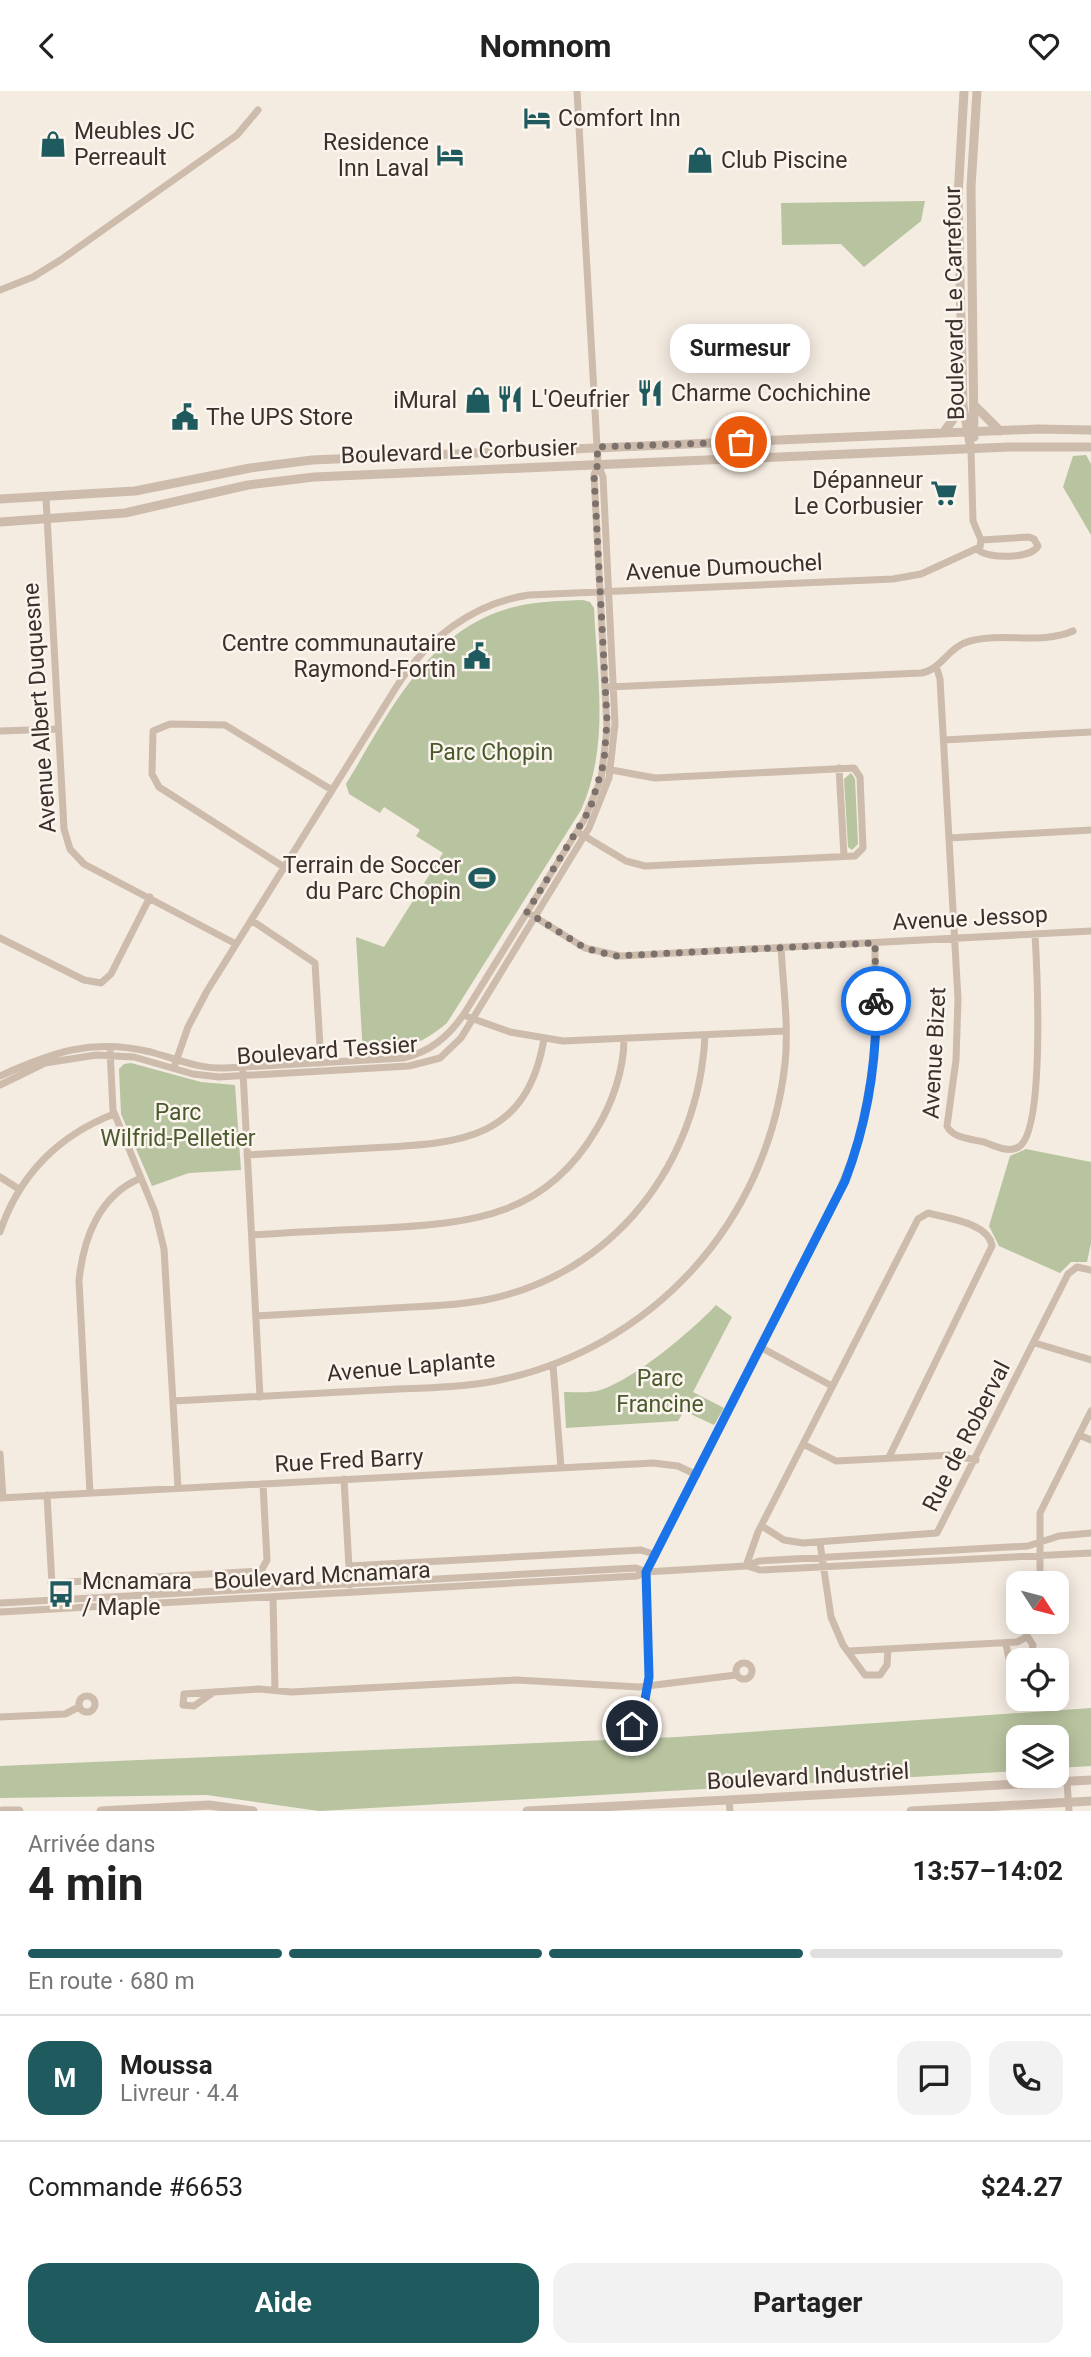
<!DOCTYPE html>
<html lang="fr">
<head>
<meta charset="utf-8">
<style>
	body { margin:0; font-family:Roboto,sans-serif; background:#f2f2f2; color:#222; height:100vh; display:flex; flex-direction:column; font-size:26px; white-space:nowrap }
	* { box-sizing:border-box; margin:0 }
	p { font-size:23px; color:#767676 }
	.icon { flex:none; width:38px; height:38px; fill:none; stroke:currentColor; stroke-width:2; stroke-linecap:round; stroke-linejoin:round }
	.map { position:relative; height:1720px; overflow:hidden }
	.drawer { display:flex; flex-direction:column; background:#fff; flex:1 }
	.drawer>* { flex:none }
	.needle { width:46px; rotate:126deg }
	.tools { position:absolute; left:1006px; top:1480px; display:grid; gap:14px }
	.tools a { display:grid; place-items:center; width:63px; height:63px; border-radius:14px; background:#fff; box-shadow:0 4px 18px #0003; font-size:35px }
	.pin { position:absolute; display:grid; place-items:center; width:60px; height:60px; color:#fff; margin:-30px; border:4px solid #fff; border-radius:50%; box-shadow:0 2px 7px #0007 }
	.courier { position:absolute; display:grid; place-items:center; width:70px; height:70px; margin:-35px; border:5px solid #1a73e8; border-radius:50%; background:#fff; color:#222; box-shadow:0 2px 9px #0007 }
	.bubble { position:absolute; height:49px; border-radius:21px; background:#fff; box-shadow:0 4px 18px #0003; font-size:23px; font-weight:700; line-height:49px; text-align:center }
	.headline em { font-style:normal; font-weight:700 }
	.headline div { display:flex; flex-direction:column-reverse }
	.headline { display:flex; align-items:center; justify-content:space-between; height:119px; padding:0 28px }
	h1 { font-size:46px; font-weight:700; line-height:52px }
	.bar { display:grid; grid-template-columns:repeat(4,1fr); gap:10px 7px; align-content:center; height:84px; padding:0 28px }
	.bar i { height:9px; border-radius:5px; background:#e0e0e0 }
	.bar .current { background:#1f5a5e }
	.bar p { grid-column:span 4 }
	.line { display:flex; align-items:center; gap:18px; padding:0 28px; border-top:2px solid #e0e0e0 }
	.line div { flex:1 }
	.round { display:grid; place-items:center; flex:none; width:74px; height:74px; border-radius:21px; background:#f2f2f2 }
	.button { display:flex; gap:14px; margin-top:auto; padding:14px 28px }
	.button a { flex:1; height:80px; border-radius:21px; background:#1f5a5e; color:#fff; font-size:28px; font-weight:700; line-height:80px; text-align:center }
	.button a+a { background:#f2f2f2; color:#222 }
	header { display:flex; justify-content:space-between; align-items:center; height:91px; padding:0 28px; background:#fff; font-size:32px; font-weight:700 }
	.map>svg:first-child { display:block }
	.green { fill:#b8c4a0 }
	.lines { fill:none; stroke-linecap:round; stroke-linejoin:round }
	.minor { stroke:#cdbbac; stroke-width:7 }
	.tertiary { stroke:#cdbbac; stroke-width:9 }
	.done { stroke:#7c716b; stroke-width:7; stroke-dasharray:0 12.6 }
	.route { stroke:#1a73e8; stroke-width:9 }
	.labels { text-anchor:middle; stroke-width:5; stroke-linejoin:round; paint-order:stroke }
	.poi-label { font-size:23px; fill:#3b302b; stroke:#fbf5ee; text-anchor:start }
	.street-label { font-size:23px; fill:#3b302b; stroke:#fbf5ee }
	.park-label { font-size:23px; fill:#4a5a2e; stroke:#fbf5ee }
</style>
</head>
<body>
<header><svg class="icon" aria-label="back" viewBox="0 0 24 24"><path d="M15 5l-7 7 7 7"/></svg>Nomnom<svg class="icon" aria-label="heart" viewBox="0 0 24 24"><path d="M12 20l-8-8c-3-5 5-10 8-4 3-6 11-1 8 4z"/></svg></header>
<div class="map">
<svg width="1091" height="1720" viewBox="0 0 1091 1720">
	<rect width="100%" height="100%" fill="#f4ebe1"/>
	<!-- green -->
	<path class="green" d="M925,110L921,130L864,176L841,153L782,154L781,112Z
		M1086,364L1091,373V444L1063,396L1073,365Z
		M583,509L590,511L594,517C597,585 610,655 581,719L447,932C420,955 397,961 363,963L356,846L384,856L443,762L416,745L420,739L384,716L380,722L349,703L346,693C389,623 427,538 514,516C537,510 560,510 583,509Z
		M851,682L855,688L858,753L852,759L848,756L844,688Z
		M131,972L201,991L235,994L241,1079L189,1082L152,1095L121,1023L119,978L124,973Z
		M1026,1058L1091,1071V1152L1087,1171H1071L1060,1182L999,1155L989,1135L1010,1065Z
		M716,1214L732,1226L693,1301L724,1317L714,1334L684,1320L678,1330L566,1337L564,1301C574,1301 587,1302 597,1300C630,1292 692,1240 716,1214Z
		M1091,1617V1675L1057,1677V1647H1018V1680L319,1720L207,1704L0,1707V1675L677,1646Z"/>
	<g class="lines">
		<!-- minor -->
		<path class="minor" d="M0,199L33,186L62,168L237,44L258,19
			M46,407L64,738L70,758L84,773L236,853
			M978,459C988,468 1031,468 1038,455L1034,448L1029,446L981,449
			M936,575L940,588L958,908L956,969L947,1035C952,1047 972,1048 984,1051C995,1055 1010,1063 1020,1055C1045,1035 1037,877 1035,843
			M609,596L921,582C941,579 949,555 970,550C1003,541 1041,554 1073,540
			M0,640L58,638
			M944,649L1091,641
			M839,677L844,765
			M581,743L626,770L645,775L855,765L863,757L860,686L854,677L655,687L606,678
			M949,747L1091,739
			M284,776L159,696L152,683L153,640L170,633L225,634L332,699
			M530,823L585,857L620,865L1091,840
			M251,829L315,872L321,972
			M0,847L84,889L101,892L111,883L150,806
			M468,926L510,941L563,950L786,940
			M110,960L113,1019L155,1121L164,1158L178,1397
			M174,976L188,936L207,900L397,595C427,548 473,512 529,504L893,488L921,483L980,456L981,449L973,430L971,358
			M243,981L260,1306
			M0,985C53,961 92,947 151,961C176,968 199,978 225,977L403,967C430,961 448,946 464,923L584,729L601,688L607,638L594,384L598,373
			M0,994L45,972L96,964L134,966L193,983L219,986L409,975L440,967L461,947L589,737L609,687L615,633L603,386L598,373L577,0
			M247,1064C288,1062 329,1059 370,1057C457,1052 526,1052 544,948
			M0,1086L19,1098
			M0,1141C19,1084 59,1044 114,1023
			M252,1144C296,1141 341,1139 385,1137C475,1132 546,1124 596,1039C612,1013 624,979 624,948
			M256,1225C302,1222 348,1220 394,1217C424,1215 455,1215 485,1209C613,1184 699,1073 705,944
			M1035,1252L1091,1269
			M762,1257L832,1295
			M553,1274L561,1377
			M173,1310C242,1306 311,1303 379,1299C418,1297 458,1297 495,1290C653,1258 767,1131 785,973C789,934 783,894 781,856
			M1079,1344L1091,1349
			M803,1353L836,1370L952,1364L976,1369
			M0,1363L3,1407
			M344,1388L350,1494
			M90,1402L79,1190C83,1148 99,1104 141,1087
			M47,1404L53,1512
			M0,1407L653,1372L678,1375L697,1384
			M762,1435L784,1449L803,1452L937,1442L1068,1183L1077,1176L1091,1179
			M820,1452L831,1526L843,1554L865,1584H880L887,1574L888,1558
			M349,1475L641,1459L656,1464
			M746,1475L758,1441L918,1128L928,1122C947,1127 989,1132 992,1155L889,1366
			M747,1475L760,1479L1091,1462
			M51,1492L261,1480L267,1469L263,1393
			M1040,1493V1422L1091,1320
			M273,1506L275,1599
			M0,1512L636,1477L646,1481
			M0,1521L637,1485L646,1481L746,1475L759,1470L1028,1455L1059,1445L1091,1442
			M1027,1545L1033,1554L1030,1570
			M1006,1553L1009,1568L1018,1573
			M849,1560L1017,1551L1025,1547L1032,1531
			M736 1580a8 8 0 1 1 16 0a8 8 0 1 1-16 0Z
			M214,1601L194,1615L183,1614L184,1603L259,1598L291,1601L517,1589L639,1596L736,1584
			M79 1613a8 8 0 1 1 16 0a8 8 0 1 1-16 0Z
			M0,1626L65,1623L79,1616
			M632,1635L644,1614L649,1586L646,1481L833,1115L859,1050L875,961V852
			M1067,1691L1069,1720
			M729,1709L730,1720"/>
		<!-- tertiary -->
		<path class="tertiary" d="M964,0L958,106L963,315L971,358
			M976,316L1000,340
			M943,342L963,315
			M974,346L971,96L977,0
			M0,408L135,400L250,377L312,369L1038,338L1091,339
			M0,431L125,422L248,394L314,386L1009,356H1091
			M2,1720H19
			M101,1720L209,1714L253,1720
			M527,1720L1091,1689
			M911,1720L1091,1710"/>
	</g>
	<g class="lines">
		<!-- done -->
		<path class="done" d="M741,351L597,356L598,373L594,384L607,629L604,671L590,718L527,821L585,857L614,865L875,852L876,910"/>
		<!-- route -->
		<path class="route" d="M632,1635L644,1614L649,1586L646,1481L845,1090C867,1032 877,973 876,910"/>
	</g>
	<!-- icons -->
	<defs>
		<symbol id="hotel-bare" viewBox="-9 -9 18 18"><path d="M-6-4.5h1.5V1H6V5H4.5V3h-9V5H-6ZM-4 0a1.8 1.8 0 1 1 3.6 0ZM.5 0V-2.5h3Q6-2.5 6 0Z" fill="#1f5a5e" stroke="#fbf5ee" stroke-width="2.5" paint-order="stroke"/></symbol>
		<symbol id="shop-bare" viewBox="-9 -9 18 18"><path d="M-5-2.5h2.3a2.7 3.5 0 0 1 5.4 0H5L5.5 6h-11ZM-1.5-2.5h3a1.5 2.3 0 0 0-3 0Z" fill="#1f5a5e" stroke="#fbf5ee" stroke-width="2.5" paint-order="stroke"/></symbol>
		<symbol id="restaurant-bare" viewBox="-9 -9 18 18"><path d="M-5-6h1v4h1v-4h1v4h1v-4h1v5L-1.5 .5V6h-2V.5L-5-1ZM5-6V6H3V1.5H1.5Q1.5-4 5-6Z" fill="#1f5a5e" stroke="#fbf5ee" stroke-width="2.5" paint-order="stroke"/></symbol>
		<symbol id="civic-bare" viewBox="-9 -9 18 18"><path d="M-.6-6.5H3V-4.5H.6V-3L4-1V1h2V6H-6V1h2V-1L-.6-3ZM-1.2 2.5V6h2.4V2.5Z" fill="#1f5a5e" stroke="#fbf5ee" stroke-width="2.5" paint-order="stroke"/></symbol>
		<symbol id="supermarket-bare" viewBox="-9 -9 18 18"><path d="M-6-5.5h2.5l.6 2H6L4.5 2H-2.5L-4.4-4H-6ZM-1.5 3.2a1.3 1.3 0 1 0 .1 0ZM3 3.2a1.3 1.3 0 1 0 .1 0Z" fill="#1f5a5e" stroke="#fbf5ee" stroke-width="2.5" paint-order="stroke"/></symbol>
		<symbol id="stadium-bare" viewBox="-9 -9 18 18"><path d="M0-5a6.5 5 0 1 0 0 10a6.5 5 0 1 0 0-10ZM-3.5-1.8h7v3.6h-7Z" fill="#1f5a5e" stroke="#fbf5ee" stroke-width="2.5" paint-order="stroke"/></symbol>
		<symbol id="bus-bare" viewBox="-9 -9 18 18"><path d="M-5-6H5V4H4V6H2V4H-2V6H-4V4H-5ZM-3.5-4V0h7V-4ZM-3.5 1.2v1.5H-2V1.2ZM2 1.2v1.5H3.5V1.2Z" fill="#1f5a5e" stroke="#fbf5ee" stroke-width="2.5" paint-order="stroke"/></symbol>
	</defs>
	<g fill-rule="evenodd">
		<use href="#hotel-bare" x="518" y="8" width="38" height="38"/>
		<use href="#shop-bare" x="34" y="34" width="38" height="38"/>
		<use href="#hotel-bare" x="431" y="45" width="38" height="38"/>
		<use href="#shop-bare" x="681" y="50" width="38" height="38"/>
		<use href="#restaurant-bare" x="631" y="283" width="38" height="38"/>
		<use href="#restaurant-bare" x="491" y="289" width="38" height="38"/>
		<use href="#shop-bare" x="459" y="290" width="38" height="38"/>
		<use href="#civic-bare" x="166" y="307" width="38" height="38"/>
		<use href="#supermarket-bare" x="925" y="383" width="38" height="38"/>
		<use href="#civic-bare" x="458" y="546" width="38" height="38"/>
		<use href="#stadium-bare" x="463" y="768" width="38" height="38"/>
		<use href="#bus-bare" x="42" y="1484" width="38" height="38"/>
	</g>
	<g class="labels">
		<!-- poi labels -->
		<g class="poi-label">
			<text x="558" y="35">Comfort Inn</text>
			<text x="74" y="48">Meubles JC<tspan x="74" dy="26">Perreault</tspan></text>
			<text x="429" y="59" text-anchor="end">Residence<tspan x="429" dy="26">Inn Laval</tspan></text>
			<text x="721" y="77">Club Piscine</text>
			<text x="671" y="310">Charme Cochichine</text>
			<text x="531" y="316">L'Oeufrier</text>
			<text x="457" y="317" text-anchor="end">iMural</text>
			<text x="206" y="334">The UPS Store</text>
			<text x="923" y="397" text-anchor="end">Dépanneur<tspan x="923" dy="26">Le Corbusier</tspan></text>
			<text x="456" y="560" text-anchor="end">Centre communautaire<tspan x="456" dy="26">Raymond-Fortin</tspan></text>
			<text x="461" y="782" text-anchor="end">Terrain de Soccer<tspan x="461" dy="26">du Parc Chopin</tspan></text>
			<text x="82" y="1498">Mcnamara<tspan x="82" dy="26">/ Maple</tspan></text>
		</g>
		<!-- street labels -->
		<g class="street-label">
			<text transform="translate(954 212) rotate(-91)" y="8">Boulevard Le Carrefour</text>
			<text transform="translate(459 360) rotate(-2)" y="8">Boulevard Le Corbusier</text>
			<text transform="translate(724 476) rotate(-3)" y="8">Avenue Dumouchel</text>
			<text transform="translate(39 617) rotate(-94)" y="8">Avenue Albert Duquesne</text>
			<text transform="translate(970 827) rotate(-3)" y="8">Avenue Jessop</text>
			<text transform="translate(327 959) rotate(-4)" y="8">Boulevard Tessier</text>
			<text transform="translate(934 962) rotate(-87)" y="8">Avenue Bizet</text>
			<text transform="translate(411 1275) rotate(-5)" y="8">Avenue Laplante</text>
			<text transform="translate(966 1345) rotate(-63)" y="8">Rue de Roberval</text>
			<text transform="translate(349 1369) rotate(-3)" y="8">Rue Fred Barry</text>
			<text transform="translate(322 1484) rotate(-3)" y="8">Boulevard Mcnamara</text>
			<text transform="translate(808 1685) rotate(-3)" y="8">Boulevard Industriel</text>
		</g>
		<!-- park labels -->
		<g class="park-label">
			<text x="491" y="669">Parc Chopin</text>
			<text x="178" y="1029">Parc<tspan x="178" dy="26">Wilfrid-Pelletier</tspan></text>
			<text x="660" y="1295">Parc<tspan x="660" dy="26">Francine</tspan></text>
		</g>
	</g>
</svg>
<div class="tools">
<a><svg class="needle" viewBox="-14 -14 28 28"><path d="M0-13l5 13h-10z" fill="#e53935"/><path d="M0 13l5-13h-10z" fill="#767676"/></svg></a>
<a><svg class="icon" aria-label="locate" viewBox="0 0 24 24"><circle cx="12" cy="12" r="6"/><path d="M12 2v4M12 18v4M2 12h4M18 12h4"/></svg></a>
<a><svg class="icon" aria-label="layers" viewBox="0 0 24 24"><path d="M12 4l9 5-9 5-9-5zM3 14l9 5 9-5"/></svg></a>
</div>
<div class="pin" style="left:741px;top:351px;background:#ea580c"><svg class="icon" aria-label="bag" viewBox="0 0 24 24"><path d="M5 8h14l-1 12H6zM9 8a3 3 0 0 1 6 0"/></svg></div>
<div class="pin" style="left:632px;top:1635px;background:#1f2937"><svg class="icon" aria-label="home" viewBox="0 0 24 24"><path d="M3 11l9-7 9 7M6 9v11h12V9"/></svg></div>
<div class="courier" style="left:876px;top:910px"><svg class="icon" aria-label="bike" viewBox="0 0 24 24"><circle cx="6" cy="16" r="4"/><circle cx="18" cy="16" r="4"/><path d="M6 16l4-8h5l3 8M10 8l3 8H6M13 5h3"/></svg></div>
<div class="bubble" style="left:670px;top:233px;width:140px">Surmesur</div>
</div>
<section class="drawer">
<div class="headline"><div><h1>4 min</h1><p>Arrivée dans</p></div><em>13:57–14:02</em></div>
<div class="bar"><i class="current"></i><i class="current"></i><i class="current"></i><i></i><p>En route · 680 m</p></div>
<div class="line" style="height:126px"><b class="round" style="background:#1f5a5e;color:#fff">M</b><div><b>Moussa</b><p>Livreur · 4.4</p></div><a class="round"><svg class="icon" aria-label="chat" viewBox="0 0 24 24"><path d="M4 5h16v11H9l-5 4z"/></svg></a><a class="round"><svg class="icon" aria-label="phone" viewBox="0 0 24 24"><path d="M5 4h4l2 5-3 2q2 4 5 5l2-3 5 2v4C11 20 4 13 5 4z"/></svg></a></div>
<div class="line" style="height:91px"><div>Commande #6653</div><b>$24.27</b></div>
<div class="button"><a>Aide</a><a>Partager</a></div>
</section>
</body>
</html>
